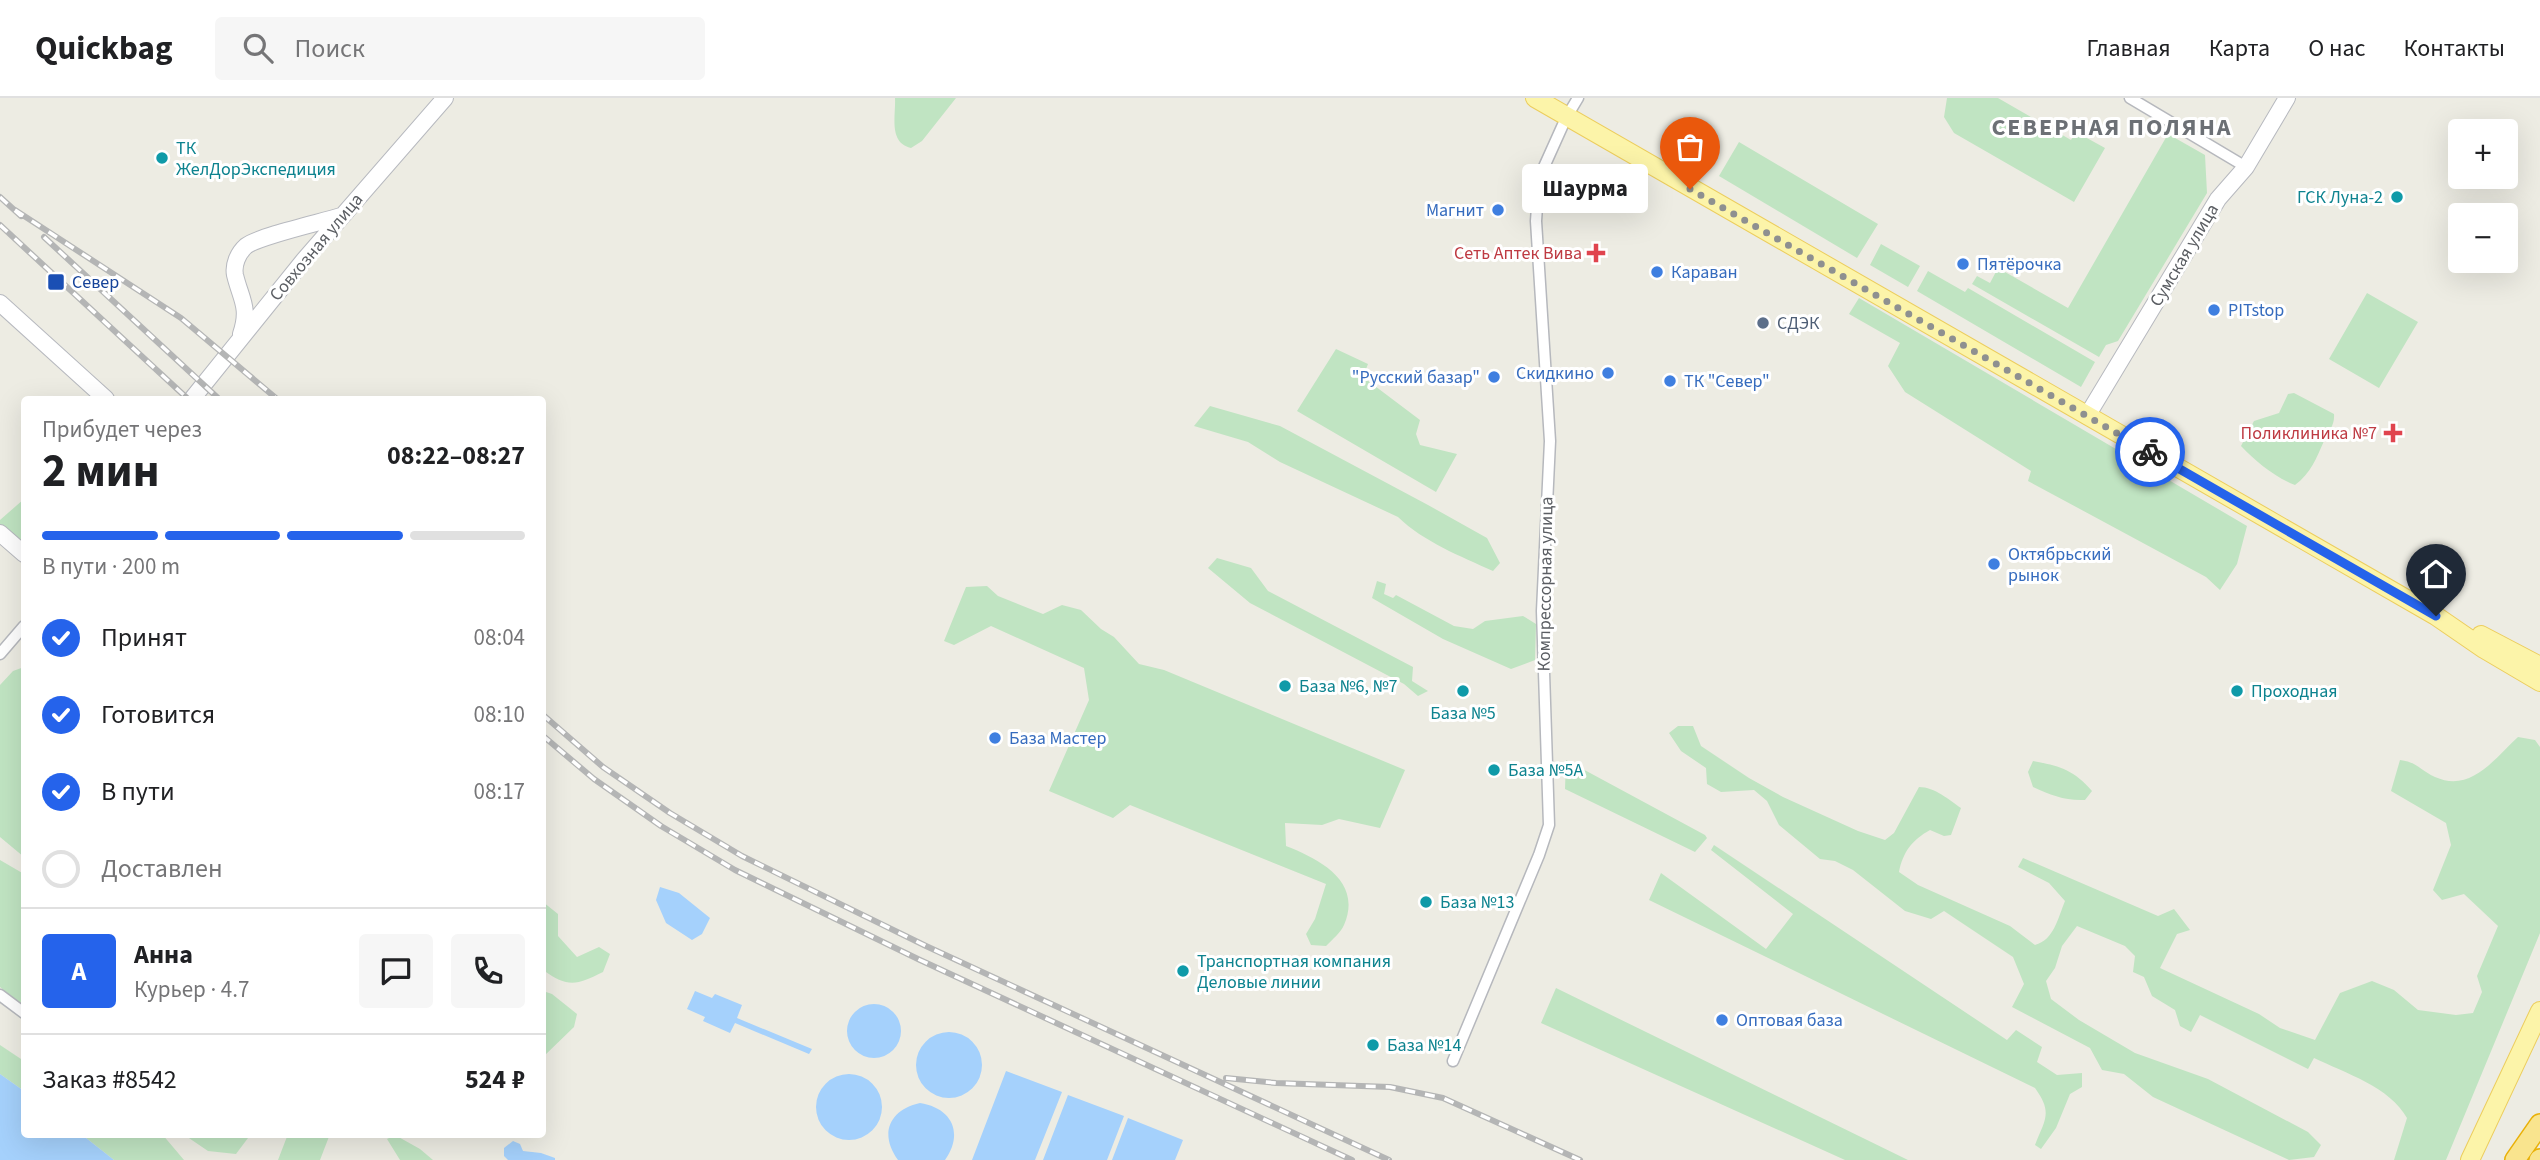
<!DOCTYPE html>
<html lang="ru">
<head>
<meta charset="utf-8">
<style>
	body { margin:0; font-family:"Source Sans 3",sans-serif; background:#f6f6f6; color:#202124; height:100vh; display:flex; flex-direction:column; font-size:26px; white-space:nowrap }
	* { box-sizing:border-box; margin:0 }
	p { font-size:23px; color:#757577 }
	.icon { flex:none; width:38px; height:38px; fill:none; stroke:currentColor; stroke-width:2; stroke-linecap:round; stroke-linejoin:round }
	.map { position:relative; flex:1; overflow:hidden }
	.sheet { position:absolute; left:21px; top:298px; width:525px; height:742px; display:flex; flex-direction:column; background:#fff; border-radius:7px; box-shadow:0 7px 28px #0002 }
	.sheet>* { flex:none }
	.buttons { position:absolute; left:2448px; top:21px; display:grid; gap:14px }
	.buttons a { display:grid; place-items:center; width:70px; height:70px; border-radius:7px; background:#fff; box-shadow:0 7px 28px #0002; font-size:35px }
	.pin { position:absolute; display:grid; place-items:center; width:60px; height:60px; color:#fff; margin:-72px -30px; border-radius:50% 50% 50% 0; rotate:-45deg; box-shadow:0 0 7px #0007 }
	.pin .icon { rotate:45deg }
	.courier { position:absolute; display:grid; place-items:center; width:70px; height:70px; margin:-35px; border:5px solid #2563eb; border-radius:50%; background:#fff; color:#222; box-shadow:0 2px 9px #0007 }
	.bubble { position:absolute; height:49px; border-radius:7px; background:#fff; box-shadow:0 7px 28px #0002; font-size:23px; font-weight:700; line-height:49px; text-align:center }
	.headline em { font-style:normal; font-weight:700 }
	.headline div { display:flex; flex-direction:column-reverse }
	.headline { display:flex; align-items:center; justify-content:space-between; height:119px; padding:0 21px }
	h1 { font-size:46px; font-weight:700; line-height:52px }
	.bar { display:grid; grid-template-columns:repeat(4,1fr); gap:10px 7px; align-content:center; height:84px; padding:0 21px }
	.bar i { height:9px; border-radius:5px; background:#e0e0e0 }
	.bar .active { background:#2563eb }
	.bar p { grid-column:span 4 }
	.line { display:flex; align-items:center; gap:18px; padding:0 21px; border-top:2px solid #e0e0e0 }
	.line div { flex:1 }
	.round { display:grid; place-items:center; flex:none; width:74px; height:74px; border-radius:7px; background:#f6f6f6 }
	ol { padding:0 21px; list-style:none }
	li { display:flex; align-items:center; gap:21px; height:77px }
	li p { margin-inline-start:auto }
	li .icon { padding:7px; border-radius:50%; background:#2563eb; color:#fff; stroke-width:4 }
	li:last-child { color:#757577 }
	li i { width:38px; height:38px; border:4px solid #e0e0e0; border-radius:50% }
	header { display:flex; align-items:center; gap:42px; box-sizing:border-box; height:98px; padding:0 35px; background:#fff; border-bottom:2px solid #e0e0e0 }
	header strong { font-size:33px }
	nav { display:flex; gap:38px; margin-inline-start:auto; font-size:24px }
	.search { width:490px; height:63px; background:#f6f6f6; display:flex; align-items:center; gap:18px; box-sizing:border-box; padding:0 24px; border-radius:7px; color:#757577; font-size:26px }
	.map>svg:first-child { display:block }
	.green { fill:#c0e4c2 }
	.water { fill:#a5d1fc }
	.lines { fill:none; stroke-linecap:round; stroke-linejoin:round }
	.street-casing { stroke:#b6b8bd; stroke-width:13 }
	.secondary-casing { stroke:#b7b9bf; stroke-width:18 }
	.primary-casing { stroke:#eccd5d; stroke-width:20 }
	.highway-casing { stroke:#e9b008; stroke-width:22 }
	.street { stroke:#fff; stroke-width:10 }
	.secondary { stroke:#fff; stroke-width:16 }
	.primary { stroke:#fcf4a9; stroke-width:18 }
	.highway { stroke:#f9e48e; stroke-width:19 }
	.rail-casing { stroke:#b4b5b5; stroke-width:6 }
	.rail { stroke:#fff; stroke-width:3.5; stroke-dasharray:10; stroke-linecap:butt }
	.done { stroke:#8e9090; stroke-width:7; stroke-dasharray:0 12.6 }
	.route { stroke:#2563eb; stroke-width:9 }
	.culture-dot { fill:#0f9aa8; stroke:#fff; stroke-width:2.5 }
	.shop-dot { fill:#3f7fe0; stroke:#fff; stroke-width:2.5 }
	.health-dot { fill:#e0444e; stroke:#fff; stroke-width:2.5 }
	.transit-dot { fill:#1a4fb4; stroke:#fff; stroke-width:2.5 }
	.service-dot { fill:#5c6f8a; stroke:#fff; stroke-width:2.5 }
	.labels { text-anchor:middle; stroke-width:6; stroke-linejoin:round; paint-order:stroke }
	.culture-label { font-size:18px; fill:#0d838f; stroke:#fff; text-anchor:start }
	.shop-label { font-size:18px; fill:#366cbe; stroke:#fff; text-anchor:start }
	.street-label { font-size:18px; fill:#5b5e63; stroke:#fff }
	.health-label { font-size:18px; fill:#be3a42; stroke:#fff; text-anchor:end }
	.transit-label { font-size:18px; fill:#164399; stroke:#fff; text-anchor:start }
	.service-label { font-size:18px; fill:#4e5e75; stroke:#fff; text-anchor:start }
	.district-label { font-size:24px; font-weight:bold; letter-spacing:2px; fill:#6c7075; stroke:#fff }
</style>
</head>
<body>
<header>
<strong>Quickbag</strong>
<div class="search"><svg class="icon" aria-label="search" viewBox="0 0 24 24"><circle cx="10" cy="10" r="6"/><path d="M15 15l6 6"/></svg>Поиск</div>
<nav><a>Главная</a><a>Карта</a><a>О нас</a><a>Контакты</a></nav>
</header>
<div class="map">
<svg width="2540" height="1062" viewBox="0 0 2540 1062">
	<rect width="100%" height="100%" fill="#edece3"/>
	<!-- green -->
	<path class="green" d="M895,0H956L922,43L911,50C888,45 896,17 895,0Z
		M1947,0H1998L2071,42L2076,34L2105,50L2074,104L1954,35L1944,19Z
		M2168,36L2205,57L2207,95L2118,243L2106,247L2099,259L1972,186L1977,178L1990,185L1998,170L2068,210Z
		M1739,44L1878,126L1857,160L1719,78Z
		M1881,146L1920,168L1908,189L1870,167Z
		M1928,173L1965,194L1968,190L2095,264L2081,289L1917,193Z
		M2367,195L2418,224L2379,290L2329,261Z
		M1859,200L2247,428L2237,466L2220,492L2206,479L2028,383L2031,373L1905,294L1888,268L1900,245L1849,216Z
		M1336,251L1368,266L1363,279L1420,322L1416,336L1420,347L1457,356L1436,394L1297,313Z
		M2294,295L2334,316C2335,328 2328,333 2324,343C2316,361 2311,375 2295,387C2276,380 2255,363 2241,348L2254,323L2279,315L2288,296Z
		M1210,308L1280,328L1428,407L1487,440L1500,465L1493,473C1460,458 1424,444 1398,419L1280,364L1248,344L1194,328Z
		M24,401V451L0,427V422Z
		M1217,460L1251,470L1268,493L1413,569L1412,583L1428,593L1418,598L1404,586L1250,505L1208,470Z
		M1377,483L1386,486L1384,496L1393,500L1396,497L1454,528L1473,531L1485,523L1523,518L1536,526L1535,562L1511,571L1443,541L1372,500Z
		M987,488L998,498L1043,516L1062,507L1081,512L1101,531L1114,539L1139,566L1164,572L1405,672L1380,730L1339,721L1322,727L1285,725L1286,748C1319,761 1363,783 1344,827C1341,834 1332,842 1326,848L1311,847L1306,836L1315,821L1326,786L1130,707L1113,720L1049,693L1089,602L1084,570L991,528L954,547L944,543L966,489Z
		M24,569V759L0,739V587L13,573Z
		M1678,628H1693L1701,648L1749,680L1783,699L1858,733L1885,742L1894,735L1919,689C1935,689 1949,702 1961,710L1951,737L1944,738L1930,732C1912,742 1903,754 1899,774L1918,787L2010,828L2035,847C2054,842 2058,820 2065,803L2049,785L2018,769L2023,760L2158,818L2174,811L2190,832L2177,836L2160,870L2259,916L2280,930L2315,942L2340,895L2372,883L2394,892L2418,912L2456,917L2473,915L2482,894L2477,878L2498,828L2464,796L2442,802L2433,792L2451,747L2446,725L2391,693L2400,662C2417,664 2420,672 2435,679C2471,695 2494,661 2518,639L2535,642L2540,649V835L2446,1062H2394L2407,1020C2390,989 2345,975 2314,960L2308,971L2200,917L2191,934L2180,928L2175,912L2152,898L2144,879L2133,874L2135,858L2125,848L2077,828L2062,848L2055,870L2046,883L2051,901L2079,922L2135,955L2208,981L2308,1034L2321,1047L2314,1059L2289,1062L2153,999L2124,976L2102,972L2090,950L2012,909L2024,886L2013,859L1944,813L1931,821L1905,813L1853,772L1835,763L1820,761L1779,727L1767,703L1754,692L1721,694L1707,686L1706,670L1681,653L1669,635Z
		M1566,662L1705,737L1707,740L1695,754L1565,691Z
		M2033,663C2059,668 2073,671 2092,693L2085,702C2065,703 2051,697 2033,689L2028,674Z
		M1714,747L2007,942L2016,932L2042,949L2037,964L2057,977L2082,975V989L2070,996L2056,1030L2041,1051L2035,1047C2045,1021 2053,1015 2035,990L1649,802L1661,775L1766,851L1793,816L1711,752Z
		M0,762L24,776V909L0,889Z
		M543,804L558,816V838L577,859L599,849L610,856L603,874C577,887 568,890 543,872Z
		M1556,890L1908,1062H1845L1541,925Z
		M543,893L552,896L577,916L574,929L543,959Z
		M0,947L24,963V993L0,976Z
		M81,1036H162L184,1062H114Z
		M183,1036H251L236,1056L208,1053Z
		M288,1036H330L320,1062H278Z
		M395,1037L420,1051L433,1062H400L387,1041Z"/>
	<!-- water -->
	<path class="water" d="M660,789L679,795L710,820L702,836L692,842L666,825L656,802Z
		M695,893L712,900L715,896L742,907L737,920L812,951L809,956L735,925L730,935L703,923L705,919L687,911Z
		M847 933a27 27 0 1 1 54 0a27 27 0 1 1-54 0Z
		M916 967a33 33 0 1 1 66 0a33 33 0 1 1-66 0Z
		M1006,973L1062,994L1035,1062H972Z
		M816 1009a33 33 0 1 1 66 0a33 33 0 1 1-66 0Z
		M0,976L24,993V1036H81L114,1062H0Z
		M1068,997L1124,1018L1107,1062H1043Z
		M920,1005C952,1010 964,1035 945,1062H898C879,1036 889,1012 920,1005Z
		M1128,1020L1183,1042L1175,1062H1112Z
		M513,1043L520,1046L523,1053L541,1055L555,1060V1062H508L504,1058V1050Z"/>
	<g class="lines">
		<defs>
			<path id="street" d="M2130,0L2246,69
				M0,556L24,528
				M0,897L24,915
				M1453,963L1539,757L1549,727L1542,513L1550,343L1536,123L1539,80L1566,20L1578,0"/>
			<path id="secondary" d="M0,205L106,301
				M241,236C250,209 241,202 235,177C233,167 238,155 246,148C259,138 322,124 341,118
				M192,301L304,162L445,0
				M2087,318L2218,101L2246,69L2287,0
				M0,435L24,456"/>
			<path id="primary" d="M1535,0L2436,518L2484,551L2540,584
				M2481,537L2540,568
				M2470,1062L2540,913"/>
			<path id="highway" d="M2515,1062L2540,1026
				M2539,1062L2540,1061"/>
		</defs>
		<!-- street casing -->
		<use href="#street" class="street-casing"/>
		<!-- secondary casing -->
		<use href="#secondary" class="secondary-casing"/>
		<!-- primary casing -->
		<use href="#primary" class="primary-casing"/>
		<!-- highway casing -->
		<use href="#highway" class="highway-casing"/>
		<!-- street -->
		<use href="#street" class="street"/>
		<!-- secondary -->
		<use href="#secondary" class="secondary"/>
		<!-- primary -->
		<use href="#primary" class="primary"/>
		<!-- highway -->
		<use href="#highway" class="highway"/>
		<defs>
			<path id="rail" d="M0,99L21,118
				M15,112L181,220L277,301
				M0,127L188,301
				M44,139L219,301
				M542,616L603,669L670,715L742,758L926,848L1389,1062
				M542,637L594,681L661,728L735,772L920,862L1352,1062
				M1226,980L1276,985L1390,989L1443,1000L1580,1062"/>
		</defs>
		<!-- rail casing -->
		<use href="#rail" class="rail-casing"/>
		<!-- rail -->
		<use href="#rail" class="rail"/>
	</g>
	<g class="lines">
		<!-- done -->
		<path class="done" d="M1690,91L2150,354"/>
		<!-- route -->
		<path class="route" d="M2150,354L2436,518"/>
	</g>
	<!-- markers -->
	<g class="culture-dot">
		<circle cx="162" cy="60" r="7"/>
		<circle cx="2397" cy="99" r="7"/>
		<circle cx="1285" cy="588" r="7"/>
		<circle cx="1463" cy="593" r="7"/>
		<circle cx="2237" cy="593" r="7"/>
		<circle cx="1494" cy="672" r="7"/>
		<circle cx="1426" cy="804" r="7"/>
		<circle cx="1183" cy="873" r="7"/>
		<circle cx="1373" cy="947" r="7"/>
	</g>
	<g class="shop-dot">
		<circle cx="1498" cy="112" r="7"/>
		<circle cx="1963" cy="166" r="7"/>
		<circle cx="1657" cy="174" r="7"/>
		<circle cx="2214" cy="212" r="7"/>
		<circle cx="1608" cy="275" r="7"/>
		<circle cx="1494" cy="279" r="7"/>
		<circle cx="1670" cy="283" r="7"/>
		<circle cx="1994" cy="466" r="7"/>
		<circle cx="995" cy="640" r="7"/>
		<circle cx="1722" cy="922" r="7"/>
	</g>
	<g class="health-dot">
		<path d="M1592.5 144.5h7v7h7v7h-7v7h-7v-7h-7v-7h7z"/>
		<path d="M2389.5 324.5h7v7h7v7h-7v7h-7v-7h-7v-7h7z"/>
	</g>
	<rect class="transit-dot" x="47" y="175" width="18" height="18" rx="3.5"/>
	<circle class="service-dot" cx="1763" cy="225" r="7"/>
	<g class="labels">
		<!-- culture labels -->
		<g class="culture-label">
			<text x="176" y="56">ТК<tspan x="176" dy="21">ЖелДорЭкспедиция</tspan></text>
			<text x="2383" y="105" text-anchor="end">ГСК Луна-2</text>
			<text x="1299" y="594">База №6, №7</text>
			<text x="2251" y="599">Проходная</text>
			<text x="1463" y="621" text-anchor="middle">База №5</text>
			<text x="1508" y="678">База №5А</text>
			<text x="1440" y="810">База №13</text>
			<text x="1197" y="869">Транспортная компания<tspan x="1197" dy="21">Деловые линии</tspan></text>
			<text x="1387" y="953">База №14</text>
		</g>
		<!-- shop labels -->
		<g class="shop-label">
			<text x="1484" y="118" text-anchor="end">Магнит</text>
			<text x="1977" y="172">Пятёрочка</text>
			<text x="1671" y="180">Караван</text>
			<text x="2228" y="218">PITstop</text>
			<text x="1594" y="281" text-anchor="end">Скидкино</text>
			<text x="1480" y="285" text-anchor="end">"Русский базар"</text>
			<text x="1684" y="289">ТК "Север"</text>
			<text x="2008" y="462">Октябрьский<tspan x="2008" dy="21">рынок</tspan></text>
			<text x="1009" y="646">База Мастер</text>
			<text x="1736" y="928">Оптовая база</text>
		</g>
		<!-- street labels -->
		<g class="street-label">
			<text transform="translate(316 149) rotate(-50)" y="6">Совхозная улица</text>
			<text transform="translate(2184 157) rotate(-59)" y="6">Сумская улица</text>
			<text transform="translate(1545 486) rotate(-89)" y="6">Компрессорная улица</text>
		</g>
		<!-- health labels -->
		<g class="health-label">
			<text x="1582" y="161">Сеть Аптек Вива</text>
			<text x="2377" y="341">Поликлиника №7</text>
		</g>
		<!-- transit labels -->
		<g class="transit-label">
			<text x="72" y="190">Север</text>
		</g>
		<!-- service labels -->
		<g class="service-label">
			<text x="1777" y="231">СДЭК</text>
		</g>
		<!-- district labels -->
		<g class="district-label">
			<text x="2112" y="37">СЕВЕРНАЯ ПОЛЯНА</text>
		</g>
	</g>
</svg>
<div class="buttons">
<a>+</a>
<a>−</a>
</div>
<div class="pin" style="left:1690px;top:91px;background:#ea580c"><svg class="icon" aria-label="bag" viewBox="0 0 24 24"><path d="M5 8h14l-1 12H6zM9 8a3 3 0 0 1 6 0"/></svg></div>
<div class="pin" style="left:2436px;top:518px;background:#1f2937"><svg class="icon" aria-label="home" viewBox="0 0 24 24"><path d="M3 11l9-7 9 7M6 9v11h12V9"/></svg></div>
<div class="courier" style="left:2150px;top:354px"><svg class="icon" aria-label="bike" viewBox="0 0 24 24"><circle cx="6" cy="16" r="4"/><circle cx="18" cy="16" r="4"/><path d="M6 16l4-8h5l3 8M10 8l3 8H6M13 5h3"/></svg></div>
<div class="bubble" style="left:1522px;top:66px;width:126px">Шаурма</div>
<section class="sheet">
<div class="headline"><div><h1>2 мин</h1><p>Прибудет через</p></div><em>08:22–08:27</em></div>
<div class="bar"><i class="active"></i><i class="active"></i><i class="active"></i><i></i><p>В пути · 200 m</p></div>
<ol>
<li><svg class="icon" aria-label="check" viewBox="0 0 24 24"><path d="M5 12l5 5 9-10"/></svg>Принят<p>08:04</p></li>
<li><svg class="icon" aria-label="check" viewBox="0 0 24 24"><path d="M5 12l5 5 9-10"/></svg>Готовится<p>08:10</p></li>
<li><svg class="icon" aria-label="check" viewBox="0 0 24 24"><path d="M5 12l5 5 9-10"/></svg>В пути<p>08:17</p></li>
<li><i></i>Доставлен</li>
</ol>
<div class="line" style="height:126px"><b class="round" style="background:#2563eb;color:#fff">А</b><div><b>Анна</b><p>Курьер · 4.7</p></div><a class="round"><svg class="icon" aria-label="chat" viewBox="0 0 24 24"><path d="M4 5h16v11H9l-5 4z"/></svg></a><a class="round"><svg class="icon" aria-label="phone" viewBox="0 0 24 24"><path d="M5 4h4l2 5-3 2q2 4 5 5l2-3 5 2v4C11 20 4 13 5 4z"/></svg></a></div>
<div class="line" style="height:91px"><div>Заказ #8542</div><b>524 ₽</b></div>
</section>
</div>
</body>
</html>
